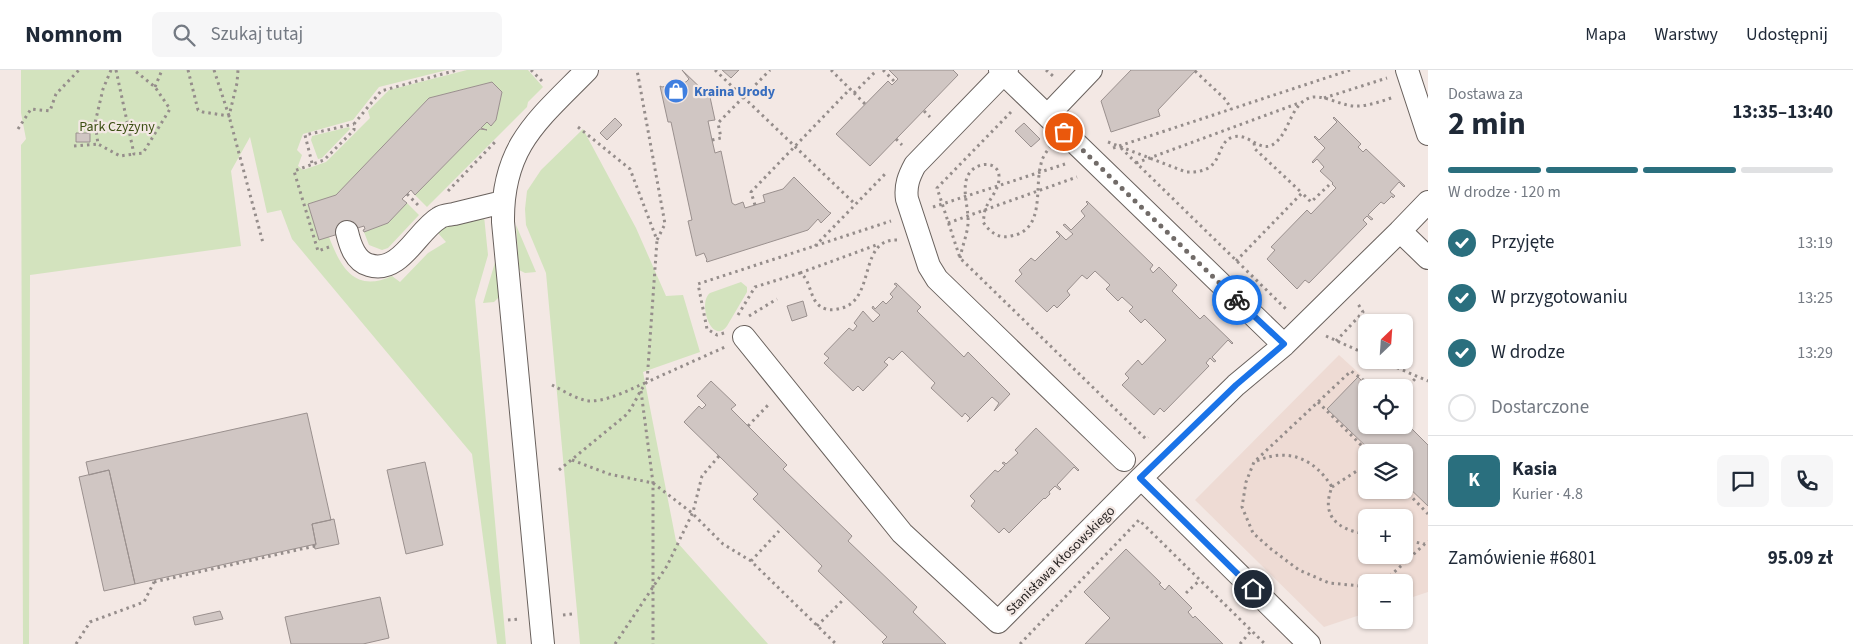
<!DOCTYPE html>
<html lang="pl">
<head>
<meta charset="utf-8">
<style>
	body { margin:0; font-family:"Source Sans 3",sans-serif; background:#f6f6f7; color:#1f2937; height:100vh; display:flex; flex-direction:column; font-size:19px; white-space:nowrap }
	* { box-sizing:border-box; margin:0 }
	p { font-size:16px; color:#747a83 }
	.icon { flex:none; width:28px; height:28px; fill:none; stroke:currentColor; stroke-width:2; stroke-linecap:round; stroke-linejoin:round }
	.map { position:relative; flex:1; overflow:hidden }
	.sheet { display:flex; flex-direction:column; background:#fff; width:425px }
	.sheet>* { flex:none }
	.needle { width:32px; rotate:25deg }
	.buttons { position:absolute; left:1358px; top:244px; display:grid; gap:10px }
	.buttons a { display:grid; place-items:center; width:55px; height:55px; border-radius:8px; background:#fff; box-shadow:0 1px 4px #0004; font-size:25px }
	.pin { position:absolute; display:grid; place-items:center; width:42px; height:42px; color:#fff; margin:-21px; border:2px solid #fff; border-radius:50%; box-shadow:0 1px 5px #0007 }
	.courier { position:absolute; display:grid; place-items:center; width:50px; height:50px; margin:-25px; border:4px solid #1a73e8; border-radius:50%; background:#fff; color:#222; box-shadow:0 1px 6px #0007 }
	.headline em { font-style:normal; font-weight:700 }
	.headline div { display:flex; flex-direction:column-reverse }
	.headline { display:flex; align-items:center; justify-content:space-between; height:85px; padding:0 20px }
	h1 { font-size:32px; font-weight:700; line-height:38px }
	.bar { display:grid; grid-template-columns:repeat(4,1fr); gap:8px 5px; align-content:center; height:60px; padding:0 20px }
	.bar i { height:6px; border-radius:4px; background:#e0e1e3 }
	.bar .current { background:#2a6f7e }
	.bar p { grid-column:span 4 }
	.line { display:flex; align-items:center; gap:12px; padding:0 20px; border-top:1px solid #e0e1e3 }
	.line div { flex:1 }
	.round { display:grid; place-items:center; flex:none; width:52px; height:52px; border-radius:8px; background:#f6f6f7 }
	ol { padding:0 20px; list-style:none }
	li { display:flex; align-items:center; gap:15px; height:55px }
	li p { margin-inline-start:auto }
	li .icon { padding:5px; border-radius:50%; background:#2a6f7e; color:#fff; stroke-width:4 }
	li:last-child { color:#747a83 }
	li i { width:28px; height:28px; border:2px solid #e0e1e3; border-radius:50% }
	header { display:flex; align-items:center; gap:30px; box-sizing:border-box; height:70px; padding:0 25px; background:#fff; border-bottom:1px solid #e0e1e3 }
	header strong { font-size:24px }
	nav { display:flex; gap:28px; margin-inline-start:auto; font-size:18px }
	.search { width:350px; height:45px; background:#f6f6f7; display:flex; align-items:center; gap:12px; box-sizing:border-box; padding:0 18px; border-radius:8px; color:#747a83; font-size:19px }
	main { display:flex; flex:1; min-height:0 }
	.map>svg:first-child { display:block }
	.built { fill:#eedbd4; fill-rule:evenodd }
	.green { fill:#d3e3be }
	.building { fill:#d0c6c3; stroke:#9a908e }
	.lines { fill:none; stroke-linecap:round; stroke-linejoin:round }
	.minor-casing { stroke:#69615d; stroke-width:24 }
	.path { stroke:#958d8b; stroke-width:3; stroke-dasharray:2.5 4; stroke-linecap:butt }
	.minor { stroke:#fff; stroke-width:22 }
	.done { stroke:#716b68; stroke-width:5; stroke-dasharray:0 9 }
	.route { stroke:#1a73e8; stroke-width:6 }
	.labels { text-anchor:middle; stroke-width:4.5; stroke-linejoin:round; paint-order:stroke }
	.shop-label { font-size:14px; font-weight:bold; fill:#366cbe; stroke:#f3e8e4; text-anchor:start }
	.park-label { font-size:14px; fill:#3b4e12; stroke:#f3e8e4 }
	.street-label { font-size:14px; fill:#2b2726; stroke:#f3e8e4 }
</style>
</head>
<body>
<header>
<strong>Nomnom</strong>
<div class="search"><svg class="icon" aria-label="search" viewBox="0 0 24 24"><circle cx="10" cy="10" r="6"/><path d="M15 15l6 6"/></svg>Szukaj tutaj</div>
<nav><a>Mapa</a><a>Warstwy</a><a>Udostępnij</a></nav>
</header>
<main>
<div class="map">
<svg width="1428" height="574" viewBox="0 0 1428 574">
	<rect width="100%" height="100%" fill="#f3e8e4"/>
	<!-- built -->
	<path class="built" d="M1339,285L1361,305L1359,307L1369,317L1366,318V355H1404V351L1428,375V522L1404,530V512H1366V543L1324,557L1195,430ZM1366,382H1404V420H1366ZM1366,448H1404V485H1366Z"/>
	<!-- green -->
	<path class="green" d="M21,0H447L379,17L353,50L303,64L297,80L302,85L298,96L303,100L326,92L370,48L368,41L389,20L467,0H528L543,17L528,32L527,37L427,137L415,125L480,59L486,60L481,58L487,52L491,56L496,50L502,22L492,12L429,28L336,125L308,134L319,170L329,167C341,198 355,223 392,206L400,212L428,183L446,172L438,163L446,156L484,146L488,185L475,230L506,574H497L472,384L292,169L281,140L267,143L250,67L231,101L241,176L30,205L29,574H23L21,75L26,69L21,43Z
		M349,57L350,59L322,88L318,89L311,70L312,66Z
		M583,59L636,158L666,226L683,225L700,282L643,302L676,471L768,574H580L546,203L526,155L525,139L527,121L541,100Z
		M407,133L419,145L388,178L382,180L369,175L364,162L388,153Z
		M516,155L536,202L525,203L519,200Z
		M496,189L499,227L494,232L483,233Z
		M741,212L747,217V222L727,256C712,276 697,233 710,223Z"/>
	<!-- building -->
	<path class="building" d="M682,0L710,27L715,50L708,51L712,70L715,83L721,81L732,133L735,135L743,132L745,138L765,132L763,125L783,119L794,107L829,142L831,143L821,153L818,149L808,160L707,192L706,191L707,190L704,183L696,186L688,151L692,150L671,52H668L660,16L662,17L686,12L689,9Z
		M722,0H739L731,8Z
		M889,0H953L958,5L870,96L836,64L888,11L892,15L898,9Z
		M1131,0H1196L1158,40L1160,46L1111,62L1101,31Z
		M492,12L502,22L496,50L491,56L487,52L481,58L487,60L480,59L415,125L411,120L402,129L407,133L388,153L364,162L363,160L365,159L364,156L319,170L308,134L336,125L429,28Z
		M1334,47L1361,74L1358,77L1363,82L1366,79L1405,116L1404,117L1399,112L1390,122L1395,126L1393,128L1392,126L1384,134L1381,132L1368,145L1373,149L1371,150L1367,146L1363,150L1367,154L1309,213L1305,210L1297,219L1267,189L1275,180L1271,177L1307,140L1311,144L1336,118L1332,114L1333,113L1320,101L1324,97L1317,89L1313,93L1312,92L1325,78L1314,67L1315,66L1319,70L1337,52L1333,48Z
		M615,48L622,55L607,70L600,63Z
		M1024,53L1040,69L1031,77L1015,61Z
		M76,63H90V72H76Z
		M1087,131L1153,195L1150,199L1153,203L1159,197L1177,215L1172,221L1200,249L1204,245L1233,273L1232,274L1228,270L1212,287L1216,291L1214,292L1210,288L1206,293L1209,296L1164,342L1160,338L1154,345L1122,315L1129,308L1125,304L1138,290L1142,295L1166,270L1145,249L1141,253L1129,241L1133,237L1122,227L1118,231L1106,219L1110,215L1095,201L1087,209L1082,205L1067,221L1070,225L1057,238L1054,235L1047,242L1015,211L1022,204L1019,200L1031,188L1035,191L1060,166L1056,162L1057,161L1066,170L1073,164L1063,155L1065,154L1071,160L1085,146L1081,141L1088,134L1086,132Z
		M896,213L921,237L917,241L920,244L964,287L968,282L1010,324L994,341L999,333L992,327L967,352L970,348L965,343L962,347L931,318L935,313L902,281L893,290L889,287L884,292L888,295L863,321L858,316L853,321L824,293L829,288L824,284L849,258L853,261L857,256L854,253L863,241L873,252L880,245L872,238L873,236L875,239L883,231L886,234L893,227L890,224L897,216L894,214Z
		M803,231L807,246L792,251L787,236Z
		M1358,307L1369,318H1366V355H1404V351L1428,375V436L1404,413V382H1372L1327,339Z
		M711,311L736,335L731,339L787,395L783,399L852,466L848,471L917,537L913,542L946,574H884L882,572L887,567L818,501L822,496L753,429L758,424L684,352L699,336L702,339L706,335L697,326Z
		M307,343L331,450L312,454L316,474L135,514L109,400L89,405L86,392Z
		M1036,358L1079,400L1078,401L1074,397L1057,415L1061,419L1060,420L1055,416L1049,422L1050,424L1045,429L1044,428L1009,463L1004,458L999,463L971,436L975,431L970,426L995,400L998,402L1005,395L1002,393L1004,392L1006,394L1018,383L1015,380Z
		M425,392L443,475L406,484L387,400Z
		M109,400L135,514L104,521L79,407Z
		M334,449L339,474L315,479L314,475H316L312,454Z
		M1126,479L1161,513L1159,514L1165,520L1169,515L1192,538L1188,542L1193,548L1195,546L1223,574H1085L1110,548L1084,522Z
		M380,527L389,568L363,574H291L285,547Z
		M220,541L223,549L195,555L193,547Z"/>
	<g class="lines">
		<defs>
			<path id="minor" d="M1000,0L1284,275
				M1007,0L915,95C909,106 905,116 907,129L929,196L937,209L1124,390
				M1407,0L1428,64
				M1048,45L1091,0
				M1400,161L1428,188
				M347,162C350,175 355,191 369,195C400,205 417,161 439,148C443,145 449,145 454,144C470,140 487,136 503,132
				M744,267L902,463L998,552L1141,408L1309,574
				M1141,408L1236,315L1284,275L1400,161L1428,132
				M543,574L503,152C502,76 538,50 587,0"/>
		</defs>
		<!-- minor casing -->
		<use href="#minor" class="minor-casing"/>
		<!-- path -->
		<path class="path" d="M111,0L103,19L95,53L98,74L120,86L134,84
			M116,0L134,84L143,83L170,39L155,17L134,0
			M188,0L198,40L203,42L229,46L237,13L238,0
			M214,0L229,46L263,173
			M531,0L543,12
			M715,0L855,134
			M831,0L865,34
			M883,0L895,12
			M1046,0L1053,6
			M1195,1L1226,30L1231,39
			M155,17L162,0
			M854,23L877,0
			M1324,28L1387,8
			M924,41L930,47
			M1011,42L937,118L960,188L1146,369L1148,367
			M578,57L630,99L657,170L665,154L637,0
			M18,59L31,39L50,41L56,24L79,0
			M896,69L902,75
			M712,70L721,68L718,53L770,0
			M1108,72L1186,102C1227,104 1213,73 1233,67C1249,62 1261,85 1275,73C1290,61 1290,36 1309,28C1323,23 1342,37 1357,36C1369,36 1382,31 1394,27
			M1254,73L1255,79L1302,123
			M74,76L98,74
			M1113,78L1350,0
			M1121,78L1288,241
			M312,93L305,65L354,54
			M1136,93L1299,33
			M448,121L495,72
			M407,124L419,136
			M755,135L751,122L850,19
			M933,137L1065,94
			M948,153L1077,107
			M815,176L886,103
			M329,177L318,181L294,101L324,90L354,60V54L381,21L457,0
			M960,188C962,177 967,165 968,154C969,140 963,125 966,111C970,91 1000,88 999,108C999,120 989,129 985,140C984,144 984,148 983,152C990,162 998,169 1011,166C1046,160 1034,118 1041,94C1042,88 1046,82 1050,77
			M1236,191L1302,123L1311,132L1329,115
			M800,203L879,174
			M738,245L755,217L800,203C813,211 808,234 826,239C832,241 839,239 845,237C875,225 859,168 898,170
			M749,246L777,229
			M724,263L717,265L707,259L698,214L891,151
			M1326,266L1366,284
			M1336,271L1363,242L1358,234
			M1379,290L1428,311
			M552,315C562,320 573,327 584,330C601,335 631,319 647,312L657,170
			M1404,320L1417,307
			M641,321L653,413V574
			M1318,332L1368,382
			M748,356L770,333
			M572,390L609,404L653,413L692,443L723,474L751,491L836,574
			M1257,391C1288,377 1315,389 1332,417C1320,447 1339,460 1366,464
			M559,400L626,345C635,335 638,322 647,312L725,277
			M1332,417L1366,395
			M1404,419L1428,444
			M1404,470L1425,474
			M751,491L779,461
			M154,512L315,476
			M1371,512L1390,506L1428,471
			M1366,514L1361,516L1329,513L1299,500L1271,479L1253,463L1242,437L1246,412L1254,392L1351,301L1374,318
			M1186,523L1200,510
			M563,545L572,544
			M508,550L519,549
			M817,556L842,531
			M76,574L90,552L144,532L154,512
			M615,574L667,496L693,442L702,406L719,386
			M1020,574L1139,450L1265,574
			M1240,574L1251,561"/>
		<!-- minor -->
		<use href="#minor" class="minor"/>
	</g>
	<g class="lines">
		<!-- done -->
		<path class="done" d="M1064,62L1237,230"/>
		<!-- route -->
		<path class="route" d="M1237,230L1284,274L1236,315L1140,408L1253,519"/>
	</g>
	<!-- icons -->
	<defs>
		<symbol id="shop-disc" viewBox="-11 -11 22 22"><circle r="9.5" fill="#3f7fe0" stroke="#f3e8e4"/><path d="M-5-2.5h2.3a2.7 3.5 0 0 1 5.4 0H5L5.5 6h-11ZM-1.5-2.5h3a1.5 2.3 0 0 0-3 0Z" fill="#fff"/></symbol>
	</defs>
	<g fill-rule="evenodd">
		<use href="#shop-disc" x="662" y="7" width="28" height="28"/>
	</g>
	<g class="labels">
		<!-- shop labels -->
		<g class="shop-label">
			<text x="694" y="26">Kraina Urody</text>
		</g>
		<!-- park labels -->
		<g class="park-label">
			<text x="117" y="61">Park Czyżyny</text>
		</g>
		<!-- street labels -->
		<g class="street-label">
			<text transform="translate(1060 490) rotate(-45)" y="5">Stanisława Kłosowskiego</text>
		</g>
	</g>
</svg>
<div class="buttons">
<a><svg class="needle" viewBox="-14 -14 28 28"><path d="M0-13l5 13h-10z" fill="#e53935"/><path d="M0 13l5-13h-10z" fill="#747a83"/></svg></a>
<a><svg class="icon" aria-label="locate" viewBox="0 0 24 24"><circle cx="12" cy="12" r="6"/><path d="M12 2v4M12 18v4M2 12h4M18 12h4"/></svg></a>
<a><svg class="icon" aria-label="layers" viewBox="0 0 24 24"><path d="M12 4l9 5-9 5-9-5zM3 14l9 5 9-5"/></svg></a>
<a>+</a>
<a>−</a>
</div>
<div class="pin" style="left:1064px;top:62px;background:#ea580c"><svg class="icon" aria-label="bag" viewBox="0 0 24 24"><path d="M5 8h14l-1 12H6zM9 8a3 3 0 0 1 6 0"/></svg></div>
<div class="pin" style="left:1253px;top:519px;background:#1f2937"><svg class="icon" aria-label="home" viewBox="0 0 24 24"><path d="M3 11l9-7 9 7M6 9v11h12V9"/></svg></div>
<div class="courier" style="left:1237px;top:230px"><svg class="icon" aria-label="bike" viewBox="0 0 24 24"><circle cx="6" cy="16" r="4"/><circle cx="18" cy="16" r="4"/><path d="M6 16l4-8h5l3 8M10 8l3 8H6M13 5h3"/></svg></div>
</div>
<section class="sheet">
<div class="headline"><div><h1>2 min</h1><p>Dostawa za</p></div><em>13:35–13:40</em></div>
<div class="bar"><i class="current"></i><i class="current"></i><i class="current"></i><i></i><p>W drodze · 120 m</p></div>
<ol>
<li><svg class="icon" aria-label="check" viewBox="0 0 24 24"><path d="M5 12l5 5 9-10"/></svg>Przyjęte<p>13:19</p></li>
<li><svg class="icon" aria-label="check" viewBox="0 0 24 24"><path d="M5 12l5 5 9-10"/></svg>W przygotowaniu<p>13:25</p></li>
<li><svg class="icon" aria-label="check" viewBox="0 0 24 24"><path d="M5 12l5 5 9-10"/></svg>W drodze<p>13:29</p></li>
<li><i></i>Dostarczone</li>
</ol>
<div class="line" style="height:90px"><b class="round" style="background:#2a6f7e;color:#fff">K</b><div><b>Kasia</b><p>Kurier · 4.8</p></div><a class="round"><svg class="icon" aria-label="chat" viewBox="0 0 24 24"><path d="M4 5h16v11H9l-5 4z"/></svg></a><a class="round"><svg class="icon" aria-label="phone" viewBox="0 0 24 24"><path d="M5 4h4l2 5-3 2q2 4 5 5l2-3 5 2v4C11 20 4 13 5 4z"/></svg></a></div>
<div class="line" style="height:65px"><div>Zamówienie #6801</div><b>95.09 zł</b></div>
</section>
</main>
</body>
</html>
